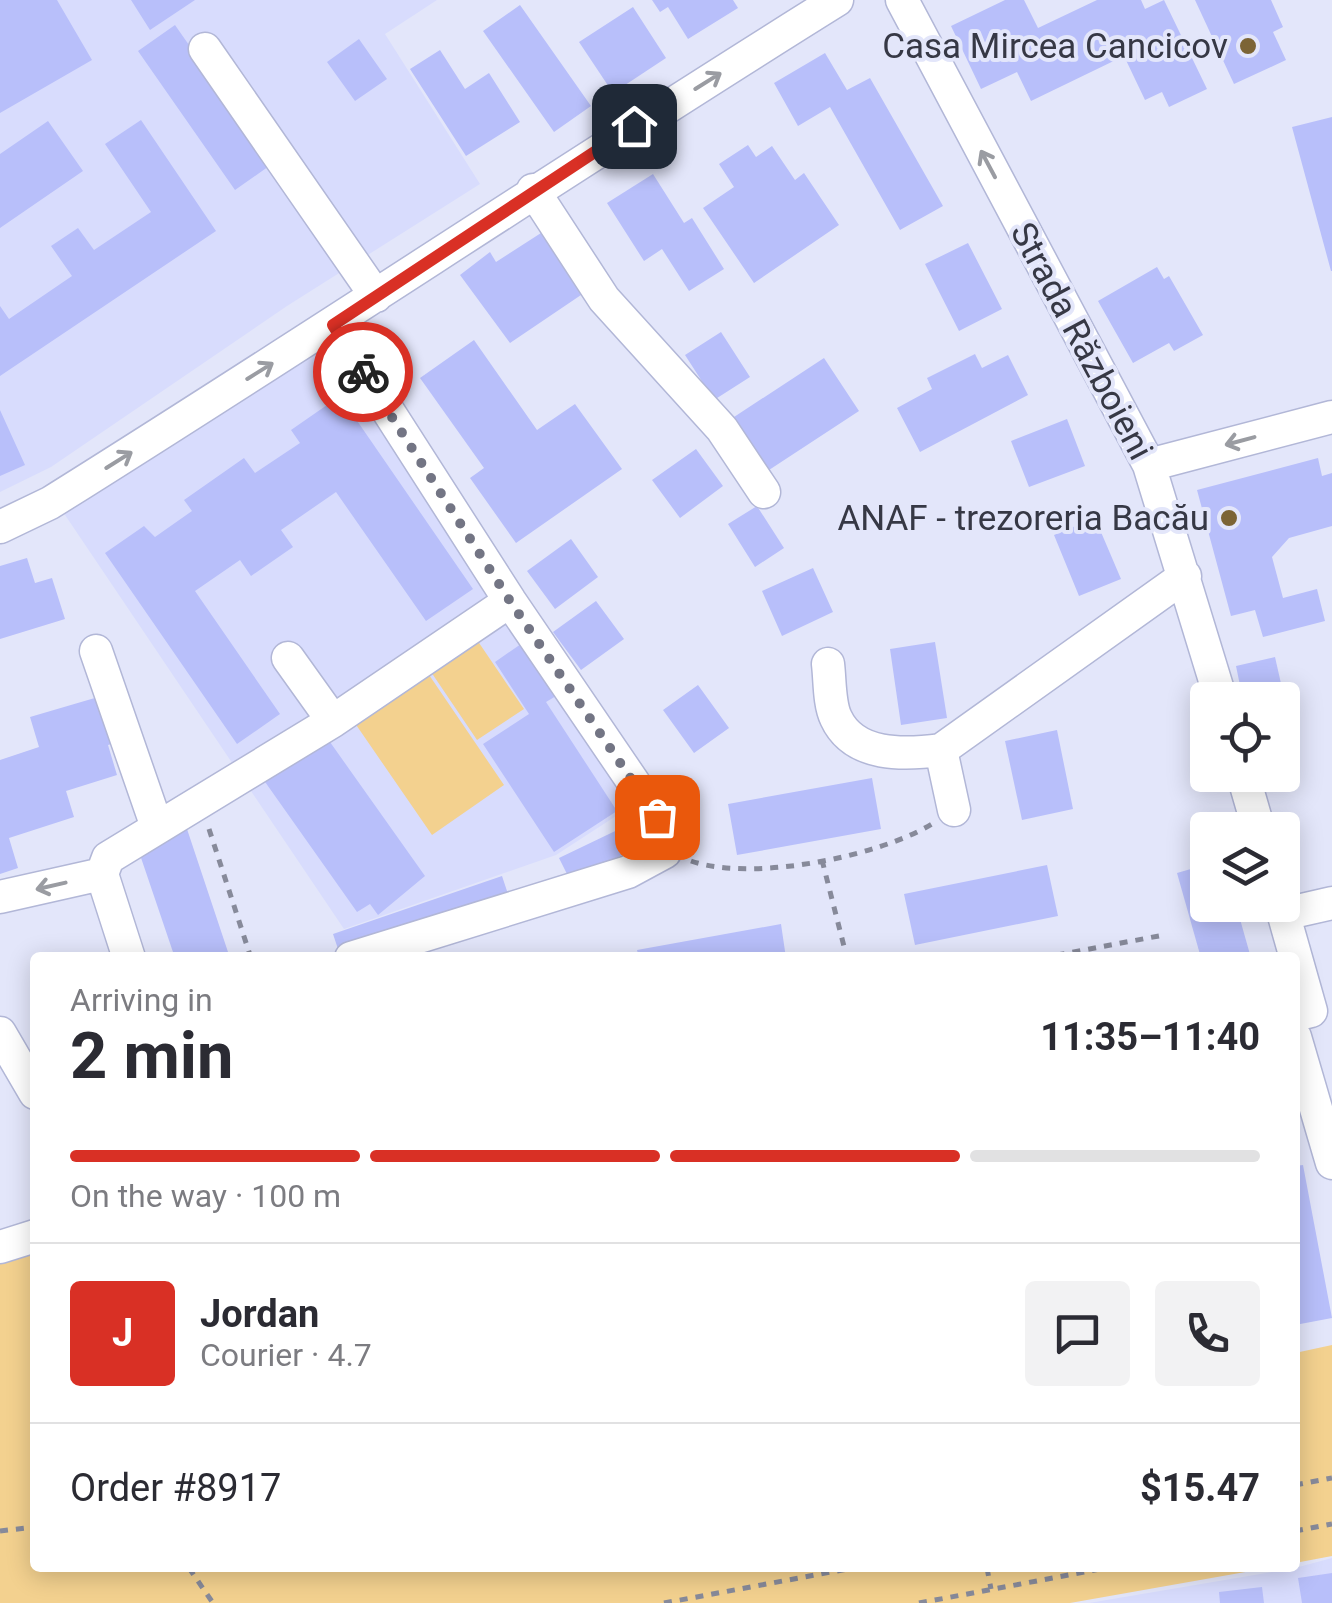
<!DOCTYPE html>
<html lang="en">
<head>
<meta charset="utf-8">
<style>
	body { margin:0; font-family:Roboto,sans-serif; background:#f2f2f3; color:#2b2b33; height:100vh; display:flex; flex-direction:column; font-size:38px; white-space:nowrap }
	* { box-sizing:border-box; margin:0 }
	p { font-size:32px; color:#7c7c81 }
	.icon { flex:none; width:55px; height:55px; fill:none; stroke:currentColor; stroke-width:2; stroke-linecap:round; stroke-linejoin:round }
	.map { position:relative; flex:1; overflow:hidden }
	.panel { position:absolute; left:30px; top:952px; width:1270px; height:620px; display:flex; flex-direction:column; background:#fff; border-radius:10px; box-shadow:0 5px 25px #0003 }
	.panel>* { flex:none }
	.fabs { position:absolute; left:1190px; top:682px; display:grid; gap:20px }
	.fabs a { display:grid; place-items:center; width:110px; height:110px; border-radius:10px; background:#fff; box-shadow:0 5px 25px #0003; font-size:50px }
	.pin { position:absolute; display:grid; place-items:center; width:85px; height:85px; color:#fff; margin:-42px; border-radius:20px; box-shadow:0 5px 15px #0006 }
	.courier { position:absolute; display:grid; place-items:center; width:100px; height:100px; margin:-50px; border:8px solid #d93025; border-radius:50%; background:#fff; color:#222; box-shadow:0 2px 12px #0007 }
	.overview em { font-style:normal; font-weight:700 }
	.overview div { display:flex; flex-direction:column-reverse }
	.overview { display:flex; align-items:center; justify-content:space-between; height:170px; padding:0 40px }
	h1 { font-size:65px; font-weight:700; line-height:75px }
	.bar { display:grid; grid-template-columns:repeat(4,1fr); gap:15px 10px; align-content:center; height:120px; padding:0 40px }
	.bar i { height:12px; border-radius:8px; background:#e1e1e2 }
	.bar .active { background:#d93025 }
	.bar p { grid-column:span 4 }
	.line { display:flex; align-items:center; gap:25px; padding:0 40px; border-top:2px solid #e1e1e2 }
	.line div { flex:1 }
	.round { display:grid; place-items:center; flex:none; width:105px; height:105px; border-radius:10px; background:#f2f2f3 }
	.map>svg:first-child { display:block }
	.built { fill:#d8dcfd }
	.green { fill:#f3d18f }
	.building { fill:#b8bffa }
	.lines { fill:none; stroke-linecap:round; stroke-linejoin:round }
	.minor-casing { stroke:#b2b7d7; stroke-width:35 }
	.path { stroke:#878a9a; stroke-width:5; stroke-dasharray:8 8; stroke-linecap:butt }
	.minor { stroke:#fff; stroke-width:32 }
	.oneway { stroke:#9a9ca2 }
	.done { stroke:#737584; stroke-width:10; stroke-dasharray:0 18 }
	.route { stroke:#d93025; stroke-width:12 }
	.poi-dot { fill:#7c6435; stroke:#e3e6fa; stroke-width:4 }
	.labels { text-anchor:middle; stroke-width:8; stroke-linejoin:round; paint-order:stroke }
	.poi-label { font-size:35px; fill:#363845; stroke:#e3e6fa; text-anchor:end }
	.street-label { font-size:35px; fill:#363845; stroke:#e3e6fa }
</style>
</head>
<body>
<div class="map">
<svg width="1332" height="1603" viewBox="0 0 1332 1603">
	<rect width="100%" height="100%" fill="#e3e6fa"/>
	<!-- built -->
	<path class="built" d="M0,0H437L385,34L480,184L287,306L51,467L0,492Z
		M327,336L636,803L556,855L344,929L59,506Z
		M1332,1558V1603H1089L1295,1568Z"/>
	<!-- green -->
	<path class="green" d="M473,634L524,709L477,740L427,666Z
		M423,666L504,785L432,835L350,716Z
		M35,1236V1568H1268L1070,1603H0V1247Z
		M1332,1345V1556L1295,1563V1353Z"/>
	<!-- building -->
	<path class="building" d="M0,0H57L92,60L0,113Z
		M131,0H195L150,30Z
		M652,0H733L738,8L688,39L668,7L660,12Z
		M1005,0H1024L1038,28L1097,0H1141L1145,9L1164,0L1207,89L1169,107L1162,92L1145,100L1124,56L1031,101L1017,72L981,89L951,26Z
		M1195,0H1271L1283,27L1273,32L1286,60L1234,84Z
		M520,5L591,106L554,132L483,31Z
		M633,7L666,58L613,93L579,42Z
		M175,25L272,164L235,190L138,51Z
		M359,39L387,79L355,101L327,62Z
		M440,50L465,89L489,73L520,122L466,156L410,69Z
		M825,53L847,90L870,78L943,206L900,230L830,107L798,126L774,83Z
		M1332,117V271H1331L1292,127Z
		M141,120L216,231L0,376V306L9,319L72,276L51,246L78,228L94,250L151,212L105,144Z
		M48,121L83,171L0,228V154Z
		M748,145L756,157L772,146L795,180L804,173L839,225L754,283L703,208L734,187L719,164Z
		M653,174L684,223L692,218L724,269L689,291L662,249L644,261L607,203Z
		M541,233L581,295L510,343L460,275L490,252L496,262Z
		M968,243L1002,309L959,331L925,264Z
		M1157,267L1164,279L1169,276L1203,335L1174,351L1169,343L1133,363L1098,301Z
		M721,332L750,377L714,400L685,355Z
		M474,340L537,430L575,404L622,469L516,543L470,478L484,468L420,378Z
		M975,354L982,368L1008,355L1028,395L920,452L897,408L932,389L927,378Z
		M824,358L859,411L769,470L734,417Z
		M340,396L473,589L426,621L336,492L281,530L293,547L251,576L240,560L195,591L280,714L237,744L105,553L144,526L155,537L192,511L184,500L244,458L255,473L300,443L291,430Z
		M0,410L25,465L0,476Z
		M1067,419L1085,466L1029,487L1011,441Z
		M696,449L723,486L680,518L652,480Z
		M1318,458L1322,476L1332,473V526L1289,538L1272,557L1283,598L1317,589L1325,621L1263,637L1255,610L1231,616L1197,490Z
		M757,506L784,548L755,567L728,524Z
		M1095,518L1121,579L1079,596L1054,535Z
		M571,539L598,577L555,609L527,571Z
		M27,558L35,583L52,578L65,619L0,639V566Z
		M813,568L833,612L782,636L762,591Z
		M596,601L624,639L581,670L553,632Z
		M935,642L947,718L901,725L890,649Z
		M521,644L556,696L546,702L617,811L554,852L483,744L529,714L495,662Z
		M1275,657L1292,732L1282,734V700H1243L1236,666Z
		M698,685L729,728L694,753L663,710Z
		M105,695L119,742L108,745L117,775L66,791L74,817L9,838L18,868L0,874V760L39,747L30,717Z
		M1057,730L1073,809L1022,820L1005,741Z
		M325,735L425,876L378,915L370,904L357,912L263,779Z
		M872,778L881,829L737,855L728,804Z
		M634,822L645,844L570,880L559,858Z
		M186,826L230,958H175L136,843Z
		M1208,864V905H1236L1251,958H1201L1177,873Z
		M1047,865L1058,916L915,945L904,894Z
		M502,876L509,897L340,955L333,934Z
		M781,924L786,958H639L637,950Z
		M1303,1165L1332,1318L1295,1325V1166Z
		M1332,1573V1603H1302L1298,1578Z
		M1262,1587L1264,1603H1220L1219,1592Z"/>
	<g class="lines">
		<defs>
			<path id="minor" d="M902,0L1149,465L1221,700
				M205,49L376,296
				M533,190L604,299L722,429L764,492
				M333,325L510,601L657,817L665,852L628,872L351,958
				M1149,465L1332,417
				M0,527L50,503C314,338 572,165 837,0
				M96,651L157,827
				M288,658L333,721
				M828,664C830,680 829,704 836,718C854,757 904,755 941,750
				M1243,775L1259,830
				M954,810L941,750L1185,576
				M102,874L108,858L333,721L510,601
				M102,874L129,958
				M0,897L102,874
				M1281,905L1311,1011L1295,1015
				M1284,914L1332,903
				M0,1033L35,1093
				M1295,1037L1332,1163
				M0,1247L35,1236"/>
		</defs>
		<!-- minor casing -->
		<use href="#minor" class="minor-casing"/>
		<!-- path -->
		<path class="path" d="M209,829L251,958
			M822,860L847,958
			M691,861C752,882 877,857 932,824
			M1041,958L1164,935
			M1295,1485L1332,1478
			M0,1531L35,1527
			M1295,1531L1332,1524
			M189,1568L213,1603
			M987,1568L991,1589
			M664,1603L853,1568
			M919,1603L1106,1568"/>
		<!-- minor -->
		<use href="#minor" class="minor"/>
	</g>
	<!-- one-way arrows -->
	<defs><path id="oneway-shaft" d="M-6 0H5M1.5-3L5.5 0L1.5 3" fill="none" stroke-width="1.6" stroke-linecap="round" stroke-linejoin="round" transform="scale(2.5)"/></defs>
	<g class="oneway">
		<use href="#oneway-shaft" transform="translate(708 81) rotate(-32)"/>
		<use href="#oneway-shaft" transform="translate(988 164) rotate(-118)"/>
		<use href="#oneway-shaft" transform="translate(260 371) rotate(-32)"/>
		<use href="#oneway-shaft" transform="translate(1240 441) rotate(165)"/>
		<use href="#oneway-shaft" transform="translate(119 460) rotate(-32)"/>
		<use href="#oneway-shaft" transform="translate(51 886) rotate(167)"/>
	</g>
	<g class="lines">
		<!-- done -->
		<path class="done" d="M363,372L510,601L657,817"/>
		<!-- route -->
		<path class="route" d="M363,372L333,325L634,126"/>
	</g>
	<!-- markers -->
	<g class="poi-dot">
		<circle cx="1248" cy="46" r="10"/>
		<circle cx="1229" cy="518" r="10"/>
	</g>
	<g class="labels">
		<!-- poi labels -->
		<g class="poi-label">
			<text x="1228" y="58">Casa Mircea Cancicov</text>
			<text x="1209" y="530">ANAF - trezoreria Bacău</text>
		</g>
		<!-- street labels -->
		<g class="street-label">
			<text transform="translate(1082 341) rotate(62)" y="12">Strada Războieni</text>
		</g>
	</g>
</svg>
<div class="fabs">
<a><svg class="icon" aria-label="locate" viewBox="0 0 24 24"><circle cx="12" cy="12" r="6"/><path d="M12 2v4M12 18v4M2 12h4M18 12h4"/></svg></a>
<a><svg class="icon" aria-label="layers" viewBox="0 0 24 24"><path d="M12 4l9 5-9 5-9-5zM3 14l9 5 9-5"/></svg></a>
</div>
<div class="pin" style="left:657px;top:817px;background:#ea580c"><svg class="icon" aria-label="bag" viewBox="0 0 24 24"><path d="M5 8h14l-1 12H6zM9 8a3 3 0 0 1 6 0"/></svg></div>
<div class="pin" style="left:634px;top:126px;background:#1f2937"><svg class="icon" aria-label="home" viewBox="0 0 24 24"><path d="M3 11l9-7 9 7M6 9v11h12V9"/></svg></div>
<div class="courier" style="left:363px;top:372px"><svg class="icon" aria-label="bike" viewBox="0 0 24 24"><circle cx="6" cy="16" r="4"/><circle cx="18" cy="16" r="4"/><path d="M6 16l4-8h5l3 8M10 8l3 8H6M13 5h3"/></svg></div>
<section class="panel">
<div class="overview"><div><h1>2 min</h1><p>Arriving in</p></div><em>11:35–11:40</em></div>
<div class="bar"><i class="active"></i><i class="active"></i><i class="active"></i><i></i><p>On the way · 100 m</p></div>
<div class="line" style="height:180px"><b class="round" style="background:#d93025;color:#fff">J</b><div><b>Jordan</b><p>Courier · 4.7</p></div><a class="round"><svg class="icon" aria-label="chat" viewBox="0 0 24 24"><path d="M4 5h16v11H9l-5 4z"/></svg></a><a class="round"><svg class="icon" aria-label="phone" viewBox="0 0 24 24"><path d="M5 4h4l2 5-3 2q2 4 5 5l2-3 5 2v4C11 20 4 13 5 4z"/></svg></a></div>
<div class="line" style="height:130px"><div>Order #8917</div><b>$15.47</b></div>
</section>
</div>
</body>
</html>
